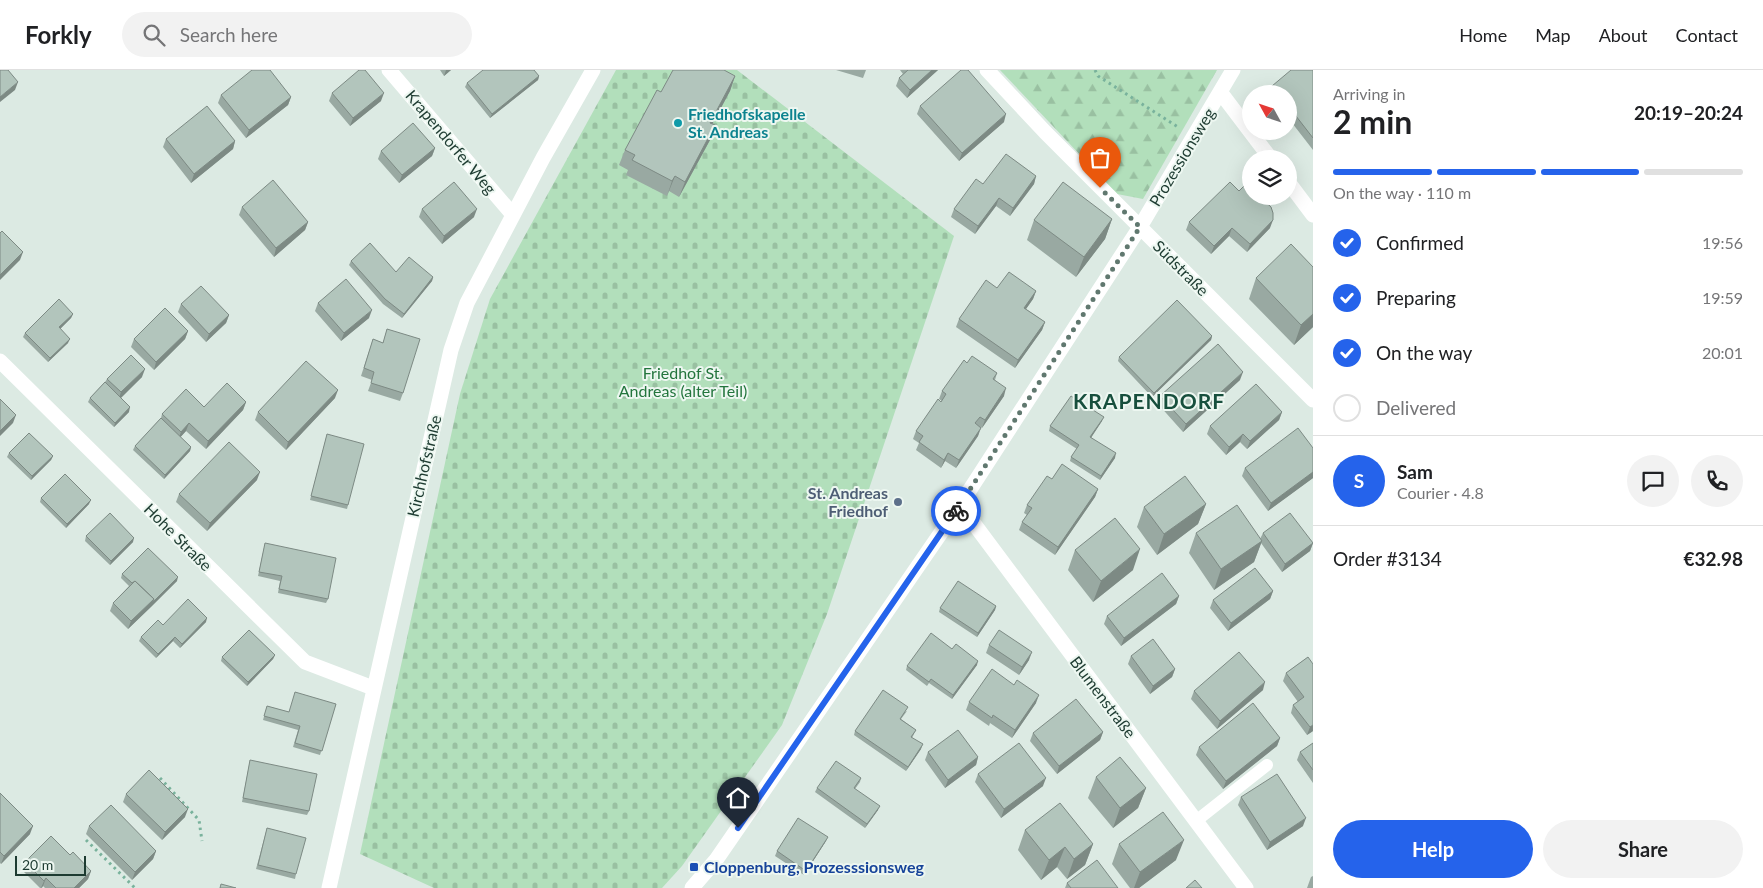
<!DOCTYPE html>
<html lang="en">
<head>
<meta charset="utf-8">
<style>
	body { margin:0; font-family:Lato,sans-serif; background:#f2f2f2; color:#202124; height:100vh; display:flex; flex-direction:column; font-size:19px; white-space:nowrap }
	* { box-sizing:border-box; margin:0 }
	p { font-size:16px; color:#757577 }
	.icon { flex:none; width:28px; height:28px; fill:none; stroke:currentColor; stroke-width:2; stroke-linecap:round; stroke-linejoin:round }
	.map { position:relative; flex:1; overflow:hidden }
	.side { display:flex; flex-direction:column; background:#fff; width:450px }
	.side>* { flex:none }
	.needle { width:32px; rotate:310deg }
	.buttons { position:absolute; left:1242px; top:15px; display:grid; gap:10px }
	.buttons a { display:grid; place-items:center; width:55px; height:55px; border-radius:50%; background:#fff; box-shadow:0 5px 20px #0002; font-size:25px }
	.scale { position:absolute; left:15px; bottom:12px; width:71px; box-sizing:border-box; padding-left:5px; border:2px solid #1d3b31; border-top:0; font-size:14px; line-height:18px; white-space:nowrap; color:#1d3b31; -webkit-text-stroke:4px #edf7f1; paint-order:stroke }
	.pin { position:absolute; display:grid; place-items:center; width:42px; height:42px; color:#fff; margin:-51px -21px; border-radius:50% 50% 50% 0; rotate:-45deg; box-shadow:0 0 5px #0007 }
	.pin .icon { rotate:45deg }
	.courier { position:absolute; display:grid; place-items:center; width:50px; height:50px; margin:-25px; border:4px solid #2563eb; border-radius:50%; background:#fff; color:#222; box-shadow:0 1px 6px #0007 }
	.summary em { font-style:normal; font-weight:700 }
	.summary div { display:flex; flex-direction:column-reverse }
	.summary { display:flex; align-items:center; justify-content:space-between; height:85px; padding:0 20px }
	h1 { font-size:32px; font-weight:700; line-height:38px }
	.bar { display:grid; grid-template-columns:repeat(4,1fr); gap:8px 5px; align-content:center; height:60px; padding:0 20px }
	.bar i { height:6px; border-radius:4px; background:#e0e0e0 }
	.bar .current { background:#2563eb }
	.bar p { grid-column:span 4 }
	.line { display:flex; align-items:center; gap:12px; padding:0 20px; border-top:1px solid #e0e0e0 }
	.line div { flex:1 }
	.round { display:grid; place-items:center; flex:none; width:52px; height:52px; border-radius:26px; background:#f2f2f2 }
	ol { padding:0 20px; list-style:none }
	li { display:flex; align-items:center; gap:15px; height:55px }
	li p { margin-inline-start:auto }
	li .icon { padding:5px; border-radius:50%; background:#2563eb; color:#fff; stroke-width:4 }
	li:last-child { color:#757577 }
	li i { width:28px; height:28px; border:2px solid #e0e0e0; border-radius:50% }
	.action { display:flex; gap:10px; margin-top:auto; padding:10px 20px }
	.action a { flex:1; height:58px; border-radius:30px; background:#2563eb; color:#fff; font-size:20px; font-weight:700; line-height:58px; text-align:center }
	.action a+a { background:#f2f2f2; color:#202124 }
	header { display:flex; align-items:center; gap:30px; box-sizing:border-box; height:70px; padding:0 25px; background:#fff; border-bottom:1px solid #e0e0e0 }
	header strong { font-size:24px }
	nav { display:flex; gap:28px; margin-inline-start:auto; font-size:18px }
	.search { width:350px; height:45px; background:#f2f2f2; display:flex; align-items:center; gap:12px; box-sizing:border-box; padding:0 18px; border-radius:28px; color:#757577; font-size:19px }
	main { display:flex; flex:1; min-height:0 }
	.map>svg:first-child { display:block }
	.forest { fill:url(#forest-firs) }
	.cemetery { fill:url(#cemetery-stones) }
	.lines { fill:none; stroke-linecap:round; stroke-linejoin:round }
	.path { stroke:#79b29c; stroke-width:3; stroke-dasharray:2.5 4; stroke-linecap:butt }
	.lane { stroke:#fff; stroke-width:12 }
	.street { stroke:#fff; stroke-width:15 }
	.wall { fill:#99a9a2 }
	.shaded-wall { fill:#7d8a84 }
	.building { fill:#b2c5bc; stroke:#7d8a84 }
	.done { stroke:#60786f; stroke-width:5; stroke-dasharray:0 9 }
	.route { stroke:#2563eb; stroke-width:6 }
	.culture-dot { fill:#0f9aa8; stroke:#edf7f1; stroke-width:2 }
	.service-dot { fill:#5c6f8a; stroke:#edf7f1; stroke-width:2 }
	.transit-dot { fill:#1a4fb4; stroke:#edf7f1; stroke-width:2 }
	.labels { text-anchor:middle; stroke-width:4; stroke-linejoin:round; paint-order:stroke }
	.culture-label { font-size:16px; font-weight:bold; fill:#0d838f; stroke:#edf7f1; text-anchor:start }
	.street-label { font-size:16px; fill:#1d3b31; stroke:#edf7f1 }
	.park-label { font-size:16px; fill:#23753d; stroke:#edf7f1 }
	.service-label { font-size:16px; font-weight:bold; fill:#4e5e75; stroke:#edf7f1; text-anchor:end }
	.transit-label { font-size:16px; font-weight:bold; fill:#164399; stroke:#edf7f1; text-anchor:start }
	.district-label { font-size:21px; font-weight:bold; letter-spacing:1px; fill:#174f3d; stroke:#edf7f1 }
</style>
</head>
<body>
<header>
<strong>Forkly</strong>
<div class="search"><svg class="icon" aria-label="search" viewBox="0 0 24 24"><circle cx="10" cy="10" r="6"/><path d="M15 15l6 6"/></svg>Search here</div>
<nav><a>Home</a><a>Map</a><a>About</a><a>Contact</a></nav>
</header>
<main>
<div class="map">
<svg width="1313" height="818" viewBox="0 0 1313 818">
	<defs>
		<pattern id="forest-firs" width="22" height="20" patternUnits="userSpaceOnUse" patternTransform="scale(1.25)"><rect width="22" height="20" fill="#b2dfbb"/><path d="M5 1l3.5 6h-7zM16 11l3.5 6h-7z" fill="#99c0a1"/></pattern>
		<pattern id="cemetery-stones" width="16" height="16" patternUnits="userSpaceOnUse" patternTransform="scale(1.25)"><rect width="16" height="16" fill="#b2dfbb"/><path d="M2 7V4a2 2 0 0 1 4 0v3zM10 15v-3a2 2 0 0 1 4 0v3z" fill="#99c0a1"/></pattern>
	</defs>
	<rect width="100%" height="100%" fill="#dceae3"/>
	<!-- forest -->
	<path class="forest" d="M1000,0H1217L1143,129L1117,124Z"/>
	<!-- cemetery -->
	<path class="cemetery" d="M616,0H737L954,166L827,544L782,655L682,796L662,818H434L360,784L460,324L490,229Z"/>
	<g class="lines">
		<!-- path -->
		<path class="path" d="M1095,0L1098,6L1178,57
			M160,708L199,750L202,771
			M86,770L135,818"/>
		<!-- lane -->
		<path class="lane" d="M1196,751L1267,695"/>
		<!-- street -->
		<path class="street" d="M389,0L513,145
			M987,0L1045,62L1313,330
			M1221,23L1271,89
			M1289,113L1313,145
			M0,291L305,592L373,618
			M960,435L1246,818
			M329,818L451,280L467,233L543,88L593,0
			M692,818L716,790L960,435L1140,157L1233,0"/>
	</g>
	<!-- wall -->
	<path class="wall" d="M440,0H451L444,6Z
		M836,0H866L863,8Z
		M900,0H938L907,28L896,16L899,8L903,4Z
		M1313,0V80L1289,49V24H1269L1272,16Z
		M539,6L538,10L490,48L465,17L467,13Z
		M735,6L730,21L712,54L715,55L710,70L679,127L669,121L667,126L626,105L628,100L619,95L625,80L661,22Z
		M332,23L381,31L350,56L329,31Z
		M221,25L291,27L288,35L246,68L218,33Z
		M920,36L1004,52L959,91L917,44Z
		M166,69L235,71L233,79L191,113L163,77Z
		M435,78L432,86L399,113L378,89L381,81Z
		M1036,106L1034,114L1010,146L996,136L975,164L951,147L954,139L983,114Z
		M242,137L308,152L305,160L274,187L239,145Z
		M422,139L474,147L442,174L419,147Z
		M1112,149L1105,169L1076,207L1027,170L1034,150Z
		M1189,152L1270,158L1247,182L1229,166L1211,184L1186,160Z
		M351,191L396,202L433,207L432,211L402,248L383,234L349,195Z
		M1313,197V257L1294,275L1249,229L1256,208Z
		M997,218L1036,221L1033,229L1026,239L1045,252L1042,260L1015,298L956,257L959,249Z
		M318,233L369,248L341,271L315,241Z
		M181,234L229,245L226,253L206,272L178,242Z
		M73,244L71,248L60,259L68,273L48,292L23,267L25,263Z
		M387,259L403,323L400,331L368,321L372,310L361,306L373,269L383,273Z
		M188,261L185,269L154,300L131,277L134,269Z
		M1212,266L1211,270L1152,327L1118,291L1119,287Z
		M967,293L997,303L995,310L1004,326L982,358L980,357L978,366L956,398L945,391L941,398L916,380L919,373L913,369L916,361L942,331L939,329L942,321Z
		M142,307L120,328L129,342L114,357L88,332L90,328L105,312L107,309Z
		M1240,310L1183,362L1158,334L1160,326Z
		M335,328L286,380L255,350L258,342Z
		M246,332L243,340L206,379L186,361L180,367L191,377L190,381L164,409L133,380L135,376L161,348L162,344L204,337Z
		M1282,342L1279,350L1247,379L1240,372L1226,385L1207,364L1210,356Z
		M1102,351L1091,367L1115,388L1100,410L1070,391L1071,387L1077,379L1049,361L1050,356Z
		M327,364L348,435L347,439L310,430Z
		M1313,378V408L1268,441L1242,406L1245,398Z
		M9,383L53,386L51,390L31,410L7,387Z
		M1052,409L1098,419L1095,427L1055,485L1019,460L1022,452L1027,445L1024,443L1027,435Z
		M257,410L207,461L176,432L179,424Z
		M41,428L89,434L66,458L40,432Z
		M1206,434L1198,454L1157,485L1137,457L1144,437Z
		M1196,463L1260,469L1263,463L1313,473L1310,481L1282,502L1261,473L1254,492L1214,520L1189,483Z
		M86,466L133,472L110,495L85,471Z
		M265,473L328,529L326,533L278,523L280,511L258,506Z
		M1075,480L1133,500L1093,532L1068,500Z
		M122,504L177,511L128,559L110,541L113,533L129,516L121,508Z
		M1273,521L1270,529L1228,561L1210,538L1213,530Z
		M1179,526L1176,534L1121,576L1104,554L1107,546Z
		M996,536L995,540L977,567L939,542L940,538Z
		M206,552L180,578L173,571L156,588L139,571L141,567L163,555Z
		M989,575L1029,590L1019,605L986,583Z
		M952,579L977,595L952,629L929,613L927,616L906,600L907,596Z
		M275,585L273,589L247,616L221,591L222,587Z
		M1131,586L1175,599L1172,607L1150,624L1128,594Z
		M1308,587L1313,661L1307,665L1291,643L1293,635L1298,632L1283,611L1286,603Z
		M1263,620L1217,659L1191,629L1194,621Z
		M969,632L1036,633L1012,668L990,653L989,656L966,640Z
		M336,634L320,685L293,677L298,660L263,650L267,636L289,642Z
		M907,641L901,649L916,660L912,668L921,679L906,701L854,665L855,661Z
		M1103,662L1100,670L1057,704L1030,671L1033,663Z
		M1280,668L1277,676L1223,719L1196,685L1199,677Z
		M1313,673V713L1297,690L1300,682Z
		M928,682L978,687L976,695L945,718L925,690Z
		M250,690L309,741L307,745L242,732Z
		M978,704L1043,716L1001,748L975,712Z
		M1096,707L1146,718L1138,738L1113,758L1088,728Z
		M861,708L860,712L855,719L878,740L865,758L815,722L817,718Z
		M0,723L30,764L1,794L0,793Z
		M126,724L185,747L162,770L123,732Z
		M1241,727L1303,756L1267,780L1238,735Z
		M89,756L156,781L153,789L132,810L86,764Z
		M267,758L296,804L295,809L256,799Z
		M1025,760L1093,774L1085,795L1067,809L1057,797L1041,810L1018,780Z
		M826,771L804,805L775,786L777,781Z
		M1119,774L1176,790L1139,818H1130L1112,794Z
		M70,785L91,801L88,809L79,818H45L43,816L42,818H40L22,800L25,792Z
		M1313,806V818H1307L1311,807Z
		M1067,813L1118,818H1065Z"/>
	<!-- shaded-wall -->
	<path class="shaded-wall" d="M446,0H451L444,6Z
		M932,0H938L907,28L910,20Z
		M539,6L538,10L490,48L492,44Z
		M735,6L730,21L705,68L710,53Z
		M18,12L15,20L0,32V27Z
		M384,23L381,31L350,56L353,48Z
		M291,27L288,35L246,68L249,60Z
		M1006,44L1004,52L959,91L962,83Z
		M715,55L710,70L679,127L685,112Z
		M235,71L233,79L191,113L194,104Z
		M435,78L432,86L399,113L402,105Z
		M675,106L667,126L672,111Z
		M1036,106L1034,114L1010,146L1013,138Z
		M999,128L996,136L975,164L978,156Z
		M477,139L474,147L442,174L444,166Z
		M1112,149L1105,169L1076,207L1084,187Z
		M1273,150L1270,158L1247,182L1250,174Z
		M308,152L305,160L274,187L276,178Z
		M1232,158L1229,166L1211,184L1214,176Z
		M23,182L20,190L0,210V205Z
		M433,207L432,211L402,248L404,244Z
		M1036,221L1033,229L1021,246L1024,238Z
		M372,240L369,248L341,271L344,263Z
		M73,244L71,248L57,262L59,257Z
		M1313,244V257L1294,275L1301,255Z
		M229,245L226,253L206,272L209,264Z
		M1045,252L1042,260L1015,298L1018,290Z
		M188,261L185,269L154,300L156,292Z
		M1212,266L1211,270L1152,327L1154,323Z
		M70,269L68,273L48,292L50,288Z
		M145,299L142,307L118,331L121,322Z
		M1243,302L1240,310L1183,362L1186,354Z
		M1006,318L1004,326L982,358L985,350Z
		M338,320L335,328L286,380L288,372Z
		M246,332L243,340L206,379L208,371Z
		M130,337L129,342L114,357L115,353Z
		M1282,342L1279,350L1247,379L1250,371Z
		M16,345L13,353L0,366V361Z
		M1104,347L1102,351L1089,371L1090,367Z
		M189,353L186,361L178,370L181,362Z
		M981,358L978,366L956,398L959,390Z
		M1243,364L1240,372L1226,385L1229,377Z
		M191,377L190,381L164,409L165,405Z
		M948,383L945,391L941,398L944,390Z
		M1116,383L1115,388L1100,410L1101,406Z
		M53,386L51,390L31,410L32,406Z
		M260,402L257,410L207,461L210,453Z
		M1313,402V408L1268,441L1271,433Z
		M1098,419L1095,427L1055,485L1058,477Z
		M91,430L89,434L66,458L67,454Z
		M1206,434L1198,454L1157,485L1164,464Z
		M134,468L133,472L110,495L111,491Z
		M1262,471L1254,492L1214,520L1221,499Z
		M1313,473L1310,481L1282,502L1285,494Z
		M1140,479L1133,500L1093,532L1101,511Z
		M178,507L177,511L151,537L152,533Z
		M1273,521L1270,529L1228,561L1231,553Z
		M1179,526L1176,534L1121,576L1124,568Z
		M154,529L151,537L128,559L131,551Z
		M996,536L995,540L977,567L978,563Z
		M207,548L206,552L180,578L182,574Z
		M175,567L173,571L156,588L158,584Z
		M1032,582L1029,590L1019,605L1022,597Z
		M275,585L273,589L247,616L248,612Z
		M978,591L977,595L952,629L953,625Z
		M1175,599L1172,607L1150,624L1153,616Z
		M1265,612L1263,620L1217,659L1220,651Z
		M1039,625L1036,633L1012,668L1015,660Z
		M1313,655V661L1307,665L1310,657Z
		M1103,662L1100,670L1057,704L1059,696Z
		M1280,668L1277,676L1223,719L1226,711Z
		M923,674L921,679L906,701L908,697Z
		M978,687L976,695L945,718L948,710Z
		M1046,708L1043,716L1001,748L1004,739Z
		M1146,718L1138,738L1113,758L1120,738Z
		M880,736L878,740L865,758L867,754Z
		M188,739L185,747L162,770L165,762Z
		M1306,748L1303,756L1267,780L1270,772Z
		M33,756L30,764L1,794L4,786Z
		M828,767L826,771L804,805L806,801Z
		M1184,770L1176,790L1139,818H1134L1140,802Z
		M1093,774L1085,795L1067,809L1074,789Z
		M1065,777L1057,797L1041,810L1049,790Z
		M156,781L153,789L132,810L135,802Z
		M91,801L88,809L79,818H74Z
		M46,808L43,816L41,818L44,811Z"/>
	<!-- building -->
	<path class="building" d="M0,0H8L18,12L0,27Z
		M252,0H270L291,27L249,60L221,25Z
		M359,0H365L384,23L353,48L332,23Z
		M483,0H534L539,6L492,44L467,13Z
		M673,0H724L735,6L710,53L715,55L685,112L675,106L672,111L632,90L635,85L625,80L657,20L661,22Z
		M908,0H932L910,20L899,8Z
		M961,0H968L1006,44L962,83L920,36Z
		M1291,0H1313V68L1289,37V24H1278L1272,16Z
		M207,36L235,71L194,104L166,69Z
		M413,53L435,78L402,105L381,81Z
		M1006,84L1036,106L1013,138L999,128L978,156L954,139L976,109L983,114Z
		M273,110L308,152L276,178L242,137Z
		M454,112L477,139L444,166L422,139Z
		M1063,112L1112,149L1084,187L1034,150Z
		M1230,112L1239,121L1246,114L1251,119V126H1259L1271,137L1273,143V150L1250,174L1232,158L1214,176L1189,152Z
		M2,161L23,182L0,205V163Z
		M370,173L396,202L409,187L433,207L404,244L385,229L351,191Z
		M1291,174L1313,197V244L1301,255L1256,208Z
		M1009,202L1036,221L1024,238L1045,252L1018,290L959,249L986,210L997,218Z
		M346,209L372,240L344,263L318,233Z
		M201,216L229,245L209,264L181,234Z
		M59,229L73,244L59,257L70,269L50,288L25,263Z
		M1177,230L1212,266L1154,323L1119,287Z
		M165,238L188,261L156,292L134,269Z
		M387,259L420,269L403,323L371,313L374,302L364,298L373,269L383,273Z
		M1218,274L1243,302L1186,354L1160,326Z
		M131,285L145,299L121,322L107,309Z
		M972,286L997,303L993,309L1006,318L985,350L980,347L975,353L981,358L959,390L948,383L944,390L919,372L923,366L916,361L938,329L941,332L946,324L942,321L964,290L967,293Z
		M306,291L338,320L288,372L258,342Z
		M105,312L130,337L115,353L90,328Z
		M227,313L246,332L208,371L189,353L181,362L162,344L186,319L204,337Z
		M1256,314L1282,342L1250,371L1243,364L1229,377L1210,356Z
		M1071,326L1104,347L1090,367L1116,383L1101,406L1071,387L1079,375L1050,356Z
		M0,329L16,345L0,361Z
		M161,348L191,377L165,405L135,376Z
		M1298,358L1313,378V402L1271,433L1245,398Z
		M29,363L53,386L32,406L9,383Z
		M327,364L364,374L348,435L311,426Z
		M229,372L260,402L210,453L179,424Z
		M1062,394L1098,419L1058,477L1022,452L1032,438L1027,435L1038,419L1047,406L1052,409Z
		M65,404L91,430L67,454L41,428Z
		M1185,406L1206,434L1164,464L1144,437Z
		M1237,435L1262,471L1221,499L1196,463Z
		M110,443L134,468L111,491L86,466Z
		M1290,443L1313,473L1285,494L1263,463Z
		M1115,448L1140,479L1101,511L1075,480Z
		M265,473L336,488L328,529L279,519L282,506L259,502Z
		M148,478L178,507L152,533L154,529L135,511L132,513L122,504Z
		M1255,498L1273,521L1231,553L1213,530Z
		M1162,503L1179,526L1124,568L1107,546Z
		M135,511L154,529L131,551L113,533Z
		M958,511L996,536L978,563L940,538Z
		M188,529L207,548L182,574L175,567L158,584L141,567L158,550L163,555Z
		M249,560L275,585L248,612L222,587Z
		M999,560L1032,582L1022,597L989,575Z
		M931,563L952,579L956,574L978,591L953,625L931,609L929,612L907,596Z
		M1153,569L1175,599L1153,616L1131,586Z
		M1239,582L1265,612L1220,651L1194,621Z
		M1308,587L1313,594V655L1310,657L1293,635L1304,627L1286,603Z
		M992,599L1014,615L1017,610L1039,625L1015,660L993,645L992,648L969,632Z
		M883,620L908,637L900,649L916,660L911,667L923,674L908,697L855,661Z
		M295,622L336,634L322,681L295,673L300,656L264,646L267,636L289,642Z
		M1076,629L1103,662L1059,696L1033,663Z
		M1253,633L1280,668L1226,711L1199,677Z
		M958,660L978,687L948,710L928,682Z
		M1019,673L1046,708L1004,739L978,704Z
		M1313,673V700L1300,682Z
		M1120,687L1146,718L1120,738L1096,707Z
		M250,690L317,704L309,741L243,728Z
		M836,691L861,708L854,718L880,736L867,754L817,718Z
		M149,700L188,739L165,762L126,724Z
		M1277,704L1306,748L1270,772L1241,727Z
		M0,723L33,756L4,786L0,782Z
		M1060,733L1093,774L1074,789L1065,777L1049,790L1025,760Z
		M111,735L156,781L135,802L89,756Z
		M1163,742L1184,770L1140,802L1119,774Z
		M798,748L828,767L806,801L777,781Z
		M267,758L306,768L296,804L258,795Z
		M51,766L70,785L73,782L91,801L74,818H56L46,808L44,811L25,792Z
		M1097,790L1118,818H1071L1067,813Z
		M1195,810L1202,818H1186Z
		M221,814L236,818H220Z"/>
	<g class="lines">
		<!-- done -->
		<path class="done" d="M956,441L1140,157L1100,118"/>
		<!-- route -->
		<path class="route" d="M738,758L956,441"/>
	</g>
	<!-- markers -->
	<circle class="culture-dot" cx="678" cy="53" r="5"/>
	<circle class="service-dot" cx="898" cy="432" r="5"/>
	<rect class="transit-dot" x="689" y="792" width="10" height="10" rx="2.5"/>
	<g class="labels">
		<!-- culture labels -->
		<g class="culture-label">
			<text x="688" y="50">Friedhofskapelle<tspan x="688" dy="18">St. Andreas</tspan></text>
		</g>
		<!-- street labels -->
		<g class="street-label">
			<text transform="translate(451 72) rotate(50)" y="6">Krapendorfer Weg</text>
			<text transform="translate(1182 87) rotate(-59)" y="6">Prozessionsweg</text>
			<text transform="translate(1181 198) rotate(45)" y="6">Südstraße</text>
			<text transform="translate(424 396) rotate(-77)" y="6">Kirchhofstraße</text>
			<text transform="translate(178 467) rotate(45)" y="6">Hohe Straße</text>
			<text transform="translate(1103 627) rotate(53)" y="6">Blumenstraße</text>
		</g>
		<!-- park labels -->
		<g class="park-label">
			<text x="683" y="309">Friedhof St.<tspan x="683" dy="18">Andreas (alter Teil)</tspan></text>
		</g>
		<!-- service labels -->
		<g class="service-label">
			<text x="888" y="429">St. Andreas<tspan x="888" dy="18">Friedhof</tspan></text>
		</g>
		<!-- transit labels -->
		<g class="transit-label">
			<text x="704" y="803">Cloppenburg, Prozesssionsweg</text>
		</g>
		<!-- district labels -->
		<g class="district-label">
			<text x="1149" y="339">KRAPENDORF</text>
		</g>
	</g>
</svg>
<div class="buttons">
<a><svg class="needle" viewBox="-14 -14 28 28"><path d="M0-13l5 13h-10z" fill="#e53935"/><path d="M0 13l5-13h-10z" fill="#757577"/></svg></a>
<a><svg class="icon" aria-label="layers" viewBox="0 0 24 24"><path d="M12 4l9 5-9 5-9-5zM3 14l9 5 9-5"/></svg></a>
</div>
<div class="scale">20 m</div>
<div class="pin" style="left:1100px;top:118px;background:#ea580c"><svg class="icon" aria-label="bag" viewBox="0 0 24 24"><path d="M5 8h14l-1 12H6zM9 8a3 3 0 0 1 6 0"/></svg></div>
<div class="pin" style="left:738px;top:758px;background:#1f2937"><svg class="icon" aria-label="home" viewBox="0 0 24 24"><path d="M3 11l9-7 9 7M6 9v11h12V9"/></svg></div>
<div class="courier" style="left:956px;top:441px"><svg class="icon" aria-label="bike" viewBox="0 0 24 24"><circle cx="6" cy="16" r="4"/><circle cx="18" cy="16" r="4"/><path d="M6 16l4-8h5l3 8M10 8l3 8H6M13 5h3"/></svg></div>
</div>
<section class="side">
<div class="summary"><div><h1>2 min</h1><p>Arriving in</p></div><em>20:19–20:24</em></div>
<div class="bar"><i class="current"></i><i class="current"></i><i class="current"></i><i></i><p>On the way · 110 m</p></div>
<ol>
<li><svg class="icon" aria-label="check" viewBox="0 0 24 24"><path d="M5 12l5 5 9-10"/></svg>Confirmed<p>19:56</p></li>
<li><svg class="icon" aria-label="check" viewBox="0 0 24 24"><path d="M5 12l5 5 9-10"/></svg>Preparing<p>19:59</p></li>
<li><svg class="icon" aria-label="check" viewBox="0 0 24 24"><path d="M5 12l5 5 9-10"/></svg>On the way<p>20:01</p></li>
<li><i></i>Delivered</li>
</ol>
<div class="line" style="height:90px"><b class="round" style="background:#2563eb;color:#fff">S</b><div><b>Sam</b><p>Courier · 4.8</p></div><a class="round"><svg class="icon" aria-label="chat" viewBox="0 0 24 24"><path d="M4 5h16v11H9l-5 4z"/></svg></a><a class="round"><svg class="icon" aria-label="phone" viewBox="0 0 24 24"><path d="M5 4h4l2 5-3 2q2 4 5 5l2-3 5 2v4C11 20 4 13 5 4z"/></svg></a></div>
<div class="line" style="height:65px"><div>Order #3134</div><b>€32.98</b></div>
<div class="action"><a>Help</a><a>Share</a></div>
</section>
</main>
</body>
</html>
